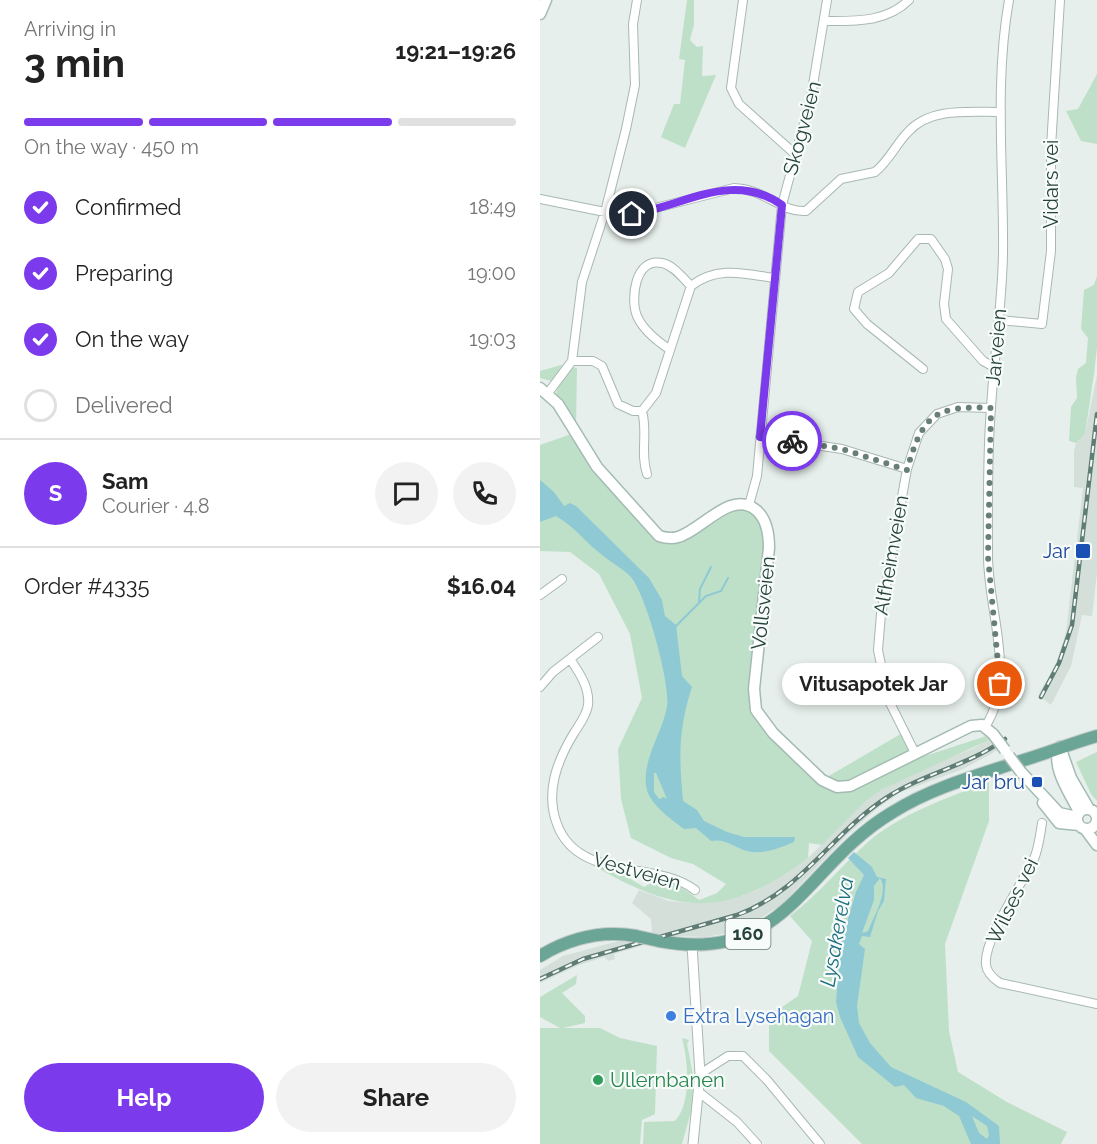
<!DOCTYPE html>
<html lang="en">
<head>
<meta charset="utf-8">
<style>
	body { margin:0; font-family:Raleway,sans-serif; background:#f2f2f2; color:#222; height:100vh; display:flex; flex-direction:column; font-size:22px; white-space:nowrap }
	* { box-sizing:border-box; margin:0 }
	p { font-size:20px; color:#767676 }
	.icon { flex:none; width:33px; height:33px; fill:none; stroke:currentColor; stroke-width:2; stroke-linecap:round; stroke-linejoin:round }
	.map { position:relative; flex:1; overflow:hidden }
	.details { display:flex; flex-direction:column; background:#fff; width:540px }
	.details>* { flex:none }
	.pin { position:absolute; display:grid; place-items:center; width:51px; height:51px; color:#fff; margin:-26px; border:3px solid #fff; border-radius:50%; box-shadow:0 2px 6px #0007 }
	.courier { position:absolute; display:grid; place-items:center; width:60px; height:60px; margin:-30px; border:4px solid #7c3aed; border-radius:50%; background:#fff; color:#222; box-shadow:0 2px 8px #0007 }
	.bubble { position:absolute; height:42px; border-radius:21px; background:#fff; box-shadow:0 3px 9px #0003; font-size:20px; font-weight:700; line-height:42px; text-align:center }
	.headline em { font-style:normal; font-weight:700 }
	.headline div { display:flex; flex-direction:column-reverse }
	.headline { display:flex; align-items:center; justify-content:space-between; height:102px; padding:0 24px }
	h1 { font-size:39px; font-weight:700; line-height:45px }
	.bar { display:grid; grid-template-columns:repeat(4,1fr); gap:9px 6px; align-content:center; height:72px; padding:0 24px }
	.bar i { height:8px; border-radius:4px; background:#e0e0e0 }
	.bar .current { background:#7c3aed }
	.bar p { grid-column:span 4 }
	.line { display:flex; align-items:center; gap:15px; padding:0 24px; border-top:2px solid #e0e0e0 }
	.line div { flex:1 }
	.round { display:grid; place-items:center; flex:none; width:63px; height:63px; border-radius:32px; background:#f2f2f2 }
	ol { padding:0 24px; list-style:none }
	li { display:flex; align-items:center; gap:18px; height:66px }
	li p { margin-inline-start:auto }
	li .icon { padding:6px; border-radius:50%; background:#7c3aed; color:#fff; stroke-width:4 }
	li:last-child { color:#767676 }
	li i { width:33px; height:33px; border:3px solid #e0e0e0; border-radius:50% }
	.button { display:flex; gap:12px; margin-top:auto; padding:12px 24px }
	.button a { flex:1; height:69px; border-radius:36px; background:#7c3aed; color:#fff; font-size:24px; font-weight:700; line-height:69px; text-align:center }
	.button a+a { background:#f2f2f2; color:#222 }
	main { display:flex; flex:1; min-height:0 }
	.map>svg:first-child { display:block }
	.built { fill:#d4dfda }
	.green { fill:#bfe0c8 }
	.water { fill:#8ec9d4; fill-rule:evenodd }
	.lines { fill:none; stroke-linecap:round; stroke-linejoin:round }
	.stream { stroke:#8ec9d4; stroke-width:2 }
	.minor-casing { stroke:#a8b8b2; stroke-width:10 }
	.tertiary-casing { stroke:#a8b8b2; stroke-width:11 }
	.secondary-casing { stroke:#a4bbb3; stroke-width:13 }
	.primary-casing { stroke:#c2cac8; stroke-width:14 }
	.minor { stroke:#fff; stroke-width:8 }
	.tertiary { stroke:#fff; stroke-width:9 }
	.secondary { stroke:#fff; stroke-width:10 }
	.primary { stroke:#6aa596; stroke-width:12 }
	.rail-casing { stroke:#5f7d75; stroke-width:4.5 }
	.rail { stroke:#f7fbf9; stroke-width:2; stroke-dasharray:7; stroke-linecap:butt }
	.secondary-bridge-casing { stroke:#a4bbb3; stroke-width:13; stroke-linecap:butt }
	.primary-bridge-casing { stroke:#c2cac8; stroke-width:14; stroke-linecap:butt }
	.secondary-bridge { stroke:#fff; stroke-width:10 }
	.primary-bridge { stroke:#6aa596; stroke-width:12 }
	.done { stroke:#687f78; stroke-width:6; stroke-dasharray:0 10.8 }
	.route { stroke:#7c3aed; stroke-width:8 }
	.transit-dot { fill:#1a4fb4; stroke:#f7fbf9; stroke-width:2 }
	.shop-dot { fill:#3f7fe0; stroke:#f7fbf9; stroke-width:2 }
	.leisure-dot { fill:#2e9e5b; stroke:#f7fbf9; stroke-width:2 }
	.labels { text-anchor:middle; stroke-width:4.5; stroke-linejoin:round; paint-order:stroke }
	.shield { fill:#f7fbf9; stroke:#637a73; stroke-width:1.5 }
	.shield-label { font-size:18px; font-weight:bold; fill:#24423a }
	.street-label { font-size:20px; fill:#24423a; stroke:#f7fbf9 }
	.transit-label { font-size:20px; fill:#164399; stroke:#f7fbf9; text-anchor:end }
	.shop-label { font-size:20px; fill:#366cbe; stroke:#f7fbf9; text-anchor:start }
	.leisure-label { font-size:20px; fill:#27864d; stroke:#f7fbf9; text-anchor:start }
	.water-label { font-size:21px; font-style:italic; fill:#1c6f80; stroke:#f7fbf9 }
</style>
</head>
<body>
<main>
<section class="details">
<div class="headline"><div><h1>3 min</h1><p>Arriving in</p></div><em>19:21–19:26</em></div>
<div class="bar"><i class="current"></i><i class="current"></i><i class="current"></i><i></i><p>On the way · 450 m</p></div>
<ol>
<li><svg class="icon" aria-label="check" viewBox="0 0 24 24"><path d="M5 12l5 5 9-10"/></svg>Confirmed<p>18:49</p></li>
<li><svg class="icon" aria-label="check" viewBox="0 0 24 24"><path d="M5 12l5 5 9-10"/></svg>Preparing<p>19:00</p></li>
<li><svg class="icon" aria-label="check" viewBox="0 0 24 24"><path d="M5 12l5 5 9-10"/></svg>On the way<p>19:03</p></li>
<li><i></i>Delivered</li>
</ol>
<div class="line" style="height:108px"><b class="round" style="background:#7c3aed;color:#fff">S</b><div><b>Sam</b><p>Courier · 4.8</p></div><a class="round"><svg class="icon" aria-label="chat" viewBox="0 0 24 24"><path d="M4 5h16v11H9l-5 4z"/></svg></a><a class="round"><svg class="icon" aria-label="phone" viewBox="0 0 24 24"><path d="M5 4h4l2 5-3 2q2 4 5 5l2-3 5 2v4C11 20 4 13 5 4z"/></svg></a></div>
<div class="line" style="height:78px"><div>Order #4335</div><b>$16.04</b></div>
<div class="button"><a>Help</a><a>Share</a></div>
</section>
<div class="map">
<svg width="557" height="1144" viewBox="0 0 557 1144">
	<rect width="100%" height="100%" fill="#e6efeb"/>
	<!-- built -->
	<path class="built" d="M557,375V573L552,616L542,615L531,666L511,705L498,695L515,667L526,632L543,488L534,487V451L536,443L545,434Z
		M460,733L468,743L451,754L423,769L361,792L339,807L307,835L242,904L212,924L192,932L166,937L134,936L74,954L75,959L68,961L64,957L39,965L0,983V970L23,956L112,932L111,919L92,903L99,890L129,901L151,903L202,896L217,890L268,858L327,800L343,789L373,773L434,748Z"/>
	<!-- green -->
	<path class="green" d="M147,0H154V25L150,40L157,47L163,46L162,76L176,75L145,148L121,137L134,104H140L145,60L139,59Z
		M557,74V144L541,141L526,111L538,109Z
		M557,276V348L554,374L545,434L536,443L529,441L531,407L537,398L536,377L538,369L546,363L548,338L541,329L544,290L554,285Z
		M21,365L37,368L36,427L16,394L18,387L11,381L0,378V371Z
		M34,433L57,467L128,538L174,515L209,505L228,536L215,679L222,720L282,780L364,732L376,759L446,736L449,740L343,789L327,800L282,845L269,843L268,858C184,921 136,914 49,863L72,868L104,887C124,874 142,887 159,900L177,893L186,884L153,864L131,858L91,838L81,799L78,749L102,698L90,634L59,574L30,552L0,551V445Z
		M557,752V801L551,794L536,762Z
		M449,782V821L405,944L409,1031L418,1072L467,1102L527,1132L521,1144H322L229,1051V1016L258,996L272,941L250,916C279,894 301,866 328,842C358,815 411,796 449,782Z
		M37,975L36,984L22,993L45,1016V1023L23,1028H60L80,1038L117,1046L115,1114L102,1120L100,1144H0V1028H20L0,1017V997Z
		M142,1038L149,1040L147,1044L153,1075L152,1108L142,1144H103L104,1122L135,1121C152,1103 148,1060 142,1038Z"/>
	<!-- water -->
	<path class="water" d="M0,480L14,492L24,506L30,503L36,506L109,578L122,600L125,616L136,625L142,676L152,687C138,730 139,757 143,801L157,810L164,821L187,832L204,837H255L254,842C239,848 224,855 207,851C194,847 185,838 171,841L156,828L144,829C130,818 108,804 106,785C103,757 123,732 127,706C131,684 105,591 90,576C83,569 69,561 61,554C44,541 37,529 16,516L0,522ZM114,773H116L127,799L124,797L119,799L114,792Z
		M314,852L332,867L337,877L346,879L344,901L338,911L330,937L322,936L319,944L325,949L317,1006L319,1023L330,1043L351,1067L426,1102L459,1126L460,1144H431L419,1116L404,1106L376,1098L364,1085L355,1087L318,1057L300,1017L296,1002L301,942L316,892L324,875L308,858ZM340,878C349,891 334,916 328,931L322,933L334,900V886ZM432,1116L447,1126L449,1135L447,1139L439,1133Z"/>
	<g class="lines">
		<!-- stream -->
		<path class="stream" d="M160,602L166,596L181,591L188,578
			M133,629L159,603L160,589L171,567"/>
		<defs>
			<path id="minor" d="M203,0L191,88L199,104L255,154
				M284,21C314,21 346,23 369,0
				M0,199L65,212L92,214L194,188C225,189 242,213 266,211L301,179L335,172C349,161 356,144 368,132C390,107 430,112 461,112
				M459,320L502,324L511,251V147L520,0
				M129,349C117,341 103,330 97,316C90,299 95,257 122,263C133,265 143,278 151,286
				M32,361H53L62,366L78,404L93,411H102L116,393L151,286C176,266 203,273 233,278
				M383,369L327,324L314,309L318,292L349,273L378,239H391L405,259L408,269L404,304L406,319L443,361L454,367
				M8,393L32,361L42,282L65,212L86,129L95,85L93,24L97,0
				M102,411C108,432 100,453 107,474
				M220,437L302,449L367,469
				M209,505L217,476L242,205L271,97L287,0
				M0,595L22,579
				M30,659C39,672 50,688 48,705C47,715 39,725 34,733C17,761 5,792 17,824C38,882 117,860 155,890
				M0,687L13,672L58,637
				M445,727C478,676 447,610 448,553C448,505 447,456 451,408C454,357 462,306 463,254C464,170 454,84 469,0
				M375,753L348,699L338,650L341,614L367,469L379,433L397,414L418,407L451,408
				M502,823C500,835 499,847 494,859C482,884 443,940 446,965C447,973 454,979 460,983L557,1004
				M160,1074L188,1056H203L227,1080L280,1144
				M160,1093L197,1122L217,1144"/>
			<path id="tertiary" d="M152,945L160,1074L153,1144"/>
			<path id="secondary" d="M0,14L6,0
				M0,388L18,404L57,467L119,536C125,538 132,539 138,537C161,531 191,489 216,510C227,519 229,535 229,548L214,689L216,710L233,733L282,780L297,787L310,786L431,726L442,725L453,734
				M520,747C510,766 530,793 539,812
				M520,747L531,778L549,809
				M481,772L519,813L537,817
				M503,803L519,823L539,825
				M537 819a10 10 0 1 1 20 0a10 10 0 1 1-20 0Z
				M545,829L557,845"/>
			<path id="primary" d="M119,941C247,965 263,865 353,812C393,787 439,775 484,760C508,753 532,743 557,736
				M0,956C30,938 61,930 96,936"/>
		</defs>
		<!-- minor casing -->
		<use href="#minor" class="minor-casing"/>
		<!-- tertiary casing -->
		<use href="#tertiary" class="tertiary-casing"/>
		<!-- secondary casing -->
		<use href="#secondary" class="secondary-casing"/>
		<!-- primary casing -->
		<use href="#primary" class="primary-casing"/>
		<!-- minor -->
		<use href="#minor" class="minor"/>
		<!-- tertiary -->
		<use href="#tertiary" class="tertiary"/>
		<!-- secondary -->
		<use href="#secondary" class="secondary"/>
		<!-- primary -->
		<use href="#primary" class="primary"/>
		<defs>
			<path id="rail" d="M501,697L519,663L532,625L557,414
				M0,979L43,959L197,915C262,891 291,834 346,798C384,773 428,766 465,739"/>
		</defs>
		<!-- rail casing -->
		<use href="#rail" class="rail-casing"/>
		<!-- rail -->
		<use href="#rail" class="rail"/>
		<defs>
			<path id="secondary-bridge" d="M453,734L465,750
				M469,756L481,772"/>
			<path id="primary-bridge" d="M96,936L119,941"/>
		</defs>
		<!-- secondary-bridge casing -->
		<use href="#secondary-bridge" class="secondary-bridge-casing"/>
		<!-- primary-bridge casing -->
		<use href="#primary-bridge" class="primary-bridge-casing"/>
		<!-- secondary-bridge -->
		<use href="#secondary-bridge" class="secondary-bridge"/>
		<!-- primary-bridge -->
		<use href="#primary-bridge" class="primary-bridge"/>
	</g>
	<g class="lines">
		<!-- done -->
		<path class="done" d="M252,441L302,449L367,470C382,416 394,405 451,408L448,557L460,684"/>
		<!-- route -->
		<path class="route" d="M92,214C145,206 192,170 242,205L220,437L252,441"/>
	</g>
	<!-- markers -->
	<g class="transit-dot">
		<rect x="535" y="543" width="16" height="16" rx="3"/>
		<rect x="491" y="776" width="12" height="12" rx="3"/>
	</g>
	<circle class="shop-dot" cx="131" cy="1016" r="6"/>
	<circle class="leisure-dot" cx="58" cy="1080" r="6"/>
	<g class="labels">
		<!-- shield labels -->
		<rect class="shield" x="185.5" y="919" width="45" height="30" rx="4.5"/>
		<g class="shield-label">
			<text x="208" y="940">160</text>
		</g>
		<!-- street labels -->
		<g class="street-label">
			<text transform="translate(262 128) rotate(-75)" y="7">Skogveien</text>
			<text transform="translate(511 184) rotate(-90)" y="7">Vidars vei</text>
			<text transform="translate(456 347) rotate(-85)" y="7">Jarveien</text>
			<text transform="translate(351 555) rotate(-80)" y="7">Alfheimveien</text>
			<text transform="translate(223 603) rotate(-84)" y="7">Vollsveien</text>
			<text transform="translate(97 871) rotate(16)" y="7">Vestveien</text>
			<text transform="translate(472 901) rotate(-64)" y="7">Wilses vei</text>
		</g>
		<!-- transit labels -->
		<g class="transit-label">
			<text x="530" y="558">Jar</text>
			<text x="485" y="789">Jar bru</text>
		</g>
		<!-- shop labels -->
		<g class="shop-label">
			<text x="143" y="1023">Extra Lysehagan</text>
		</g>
		<!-- leisure labels -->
		<g class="leisure-label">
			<text x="70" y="1087">Ullernbanen</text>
		</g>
		<!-- water labels -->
		<g class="water-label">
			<text transform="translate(297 932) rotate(-80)" y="7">Lysakerelva</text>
		</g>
	</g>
</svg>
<div class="pin" style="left:460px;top:684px;background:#ea580c"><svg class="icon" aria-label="bag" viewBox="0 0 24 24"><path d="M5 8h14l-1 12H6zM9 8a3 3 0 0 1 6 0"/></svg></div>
<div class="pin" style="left:92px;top:214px;background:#1f2937"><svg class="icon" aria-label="home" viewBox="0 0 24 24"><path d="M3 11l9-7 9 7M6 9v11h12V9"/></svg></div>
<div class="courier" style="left:252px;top:441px"><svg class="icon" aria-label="bike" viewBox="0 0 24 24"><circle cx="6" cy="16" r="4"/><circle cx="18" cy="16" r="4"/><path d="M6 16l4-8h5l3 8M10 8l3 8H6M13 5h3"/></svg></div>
<div class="bubble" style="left:242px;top:663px;width:183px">Vitusapotek Jar</div>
</div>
</main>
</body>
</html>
